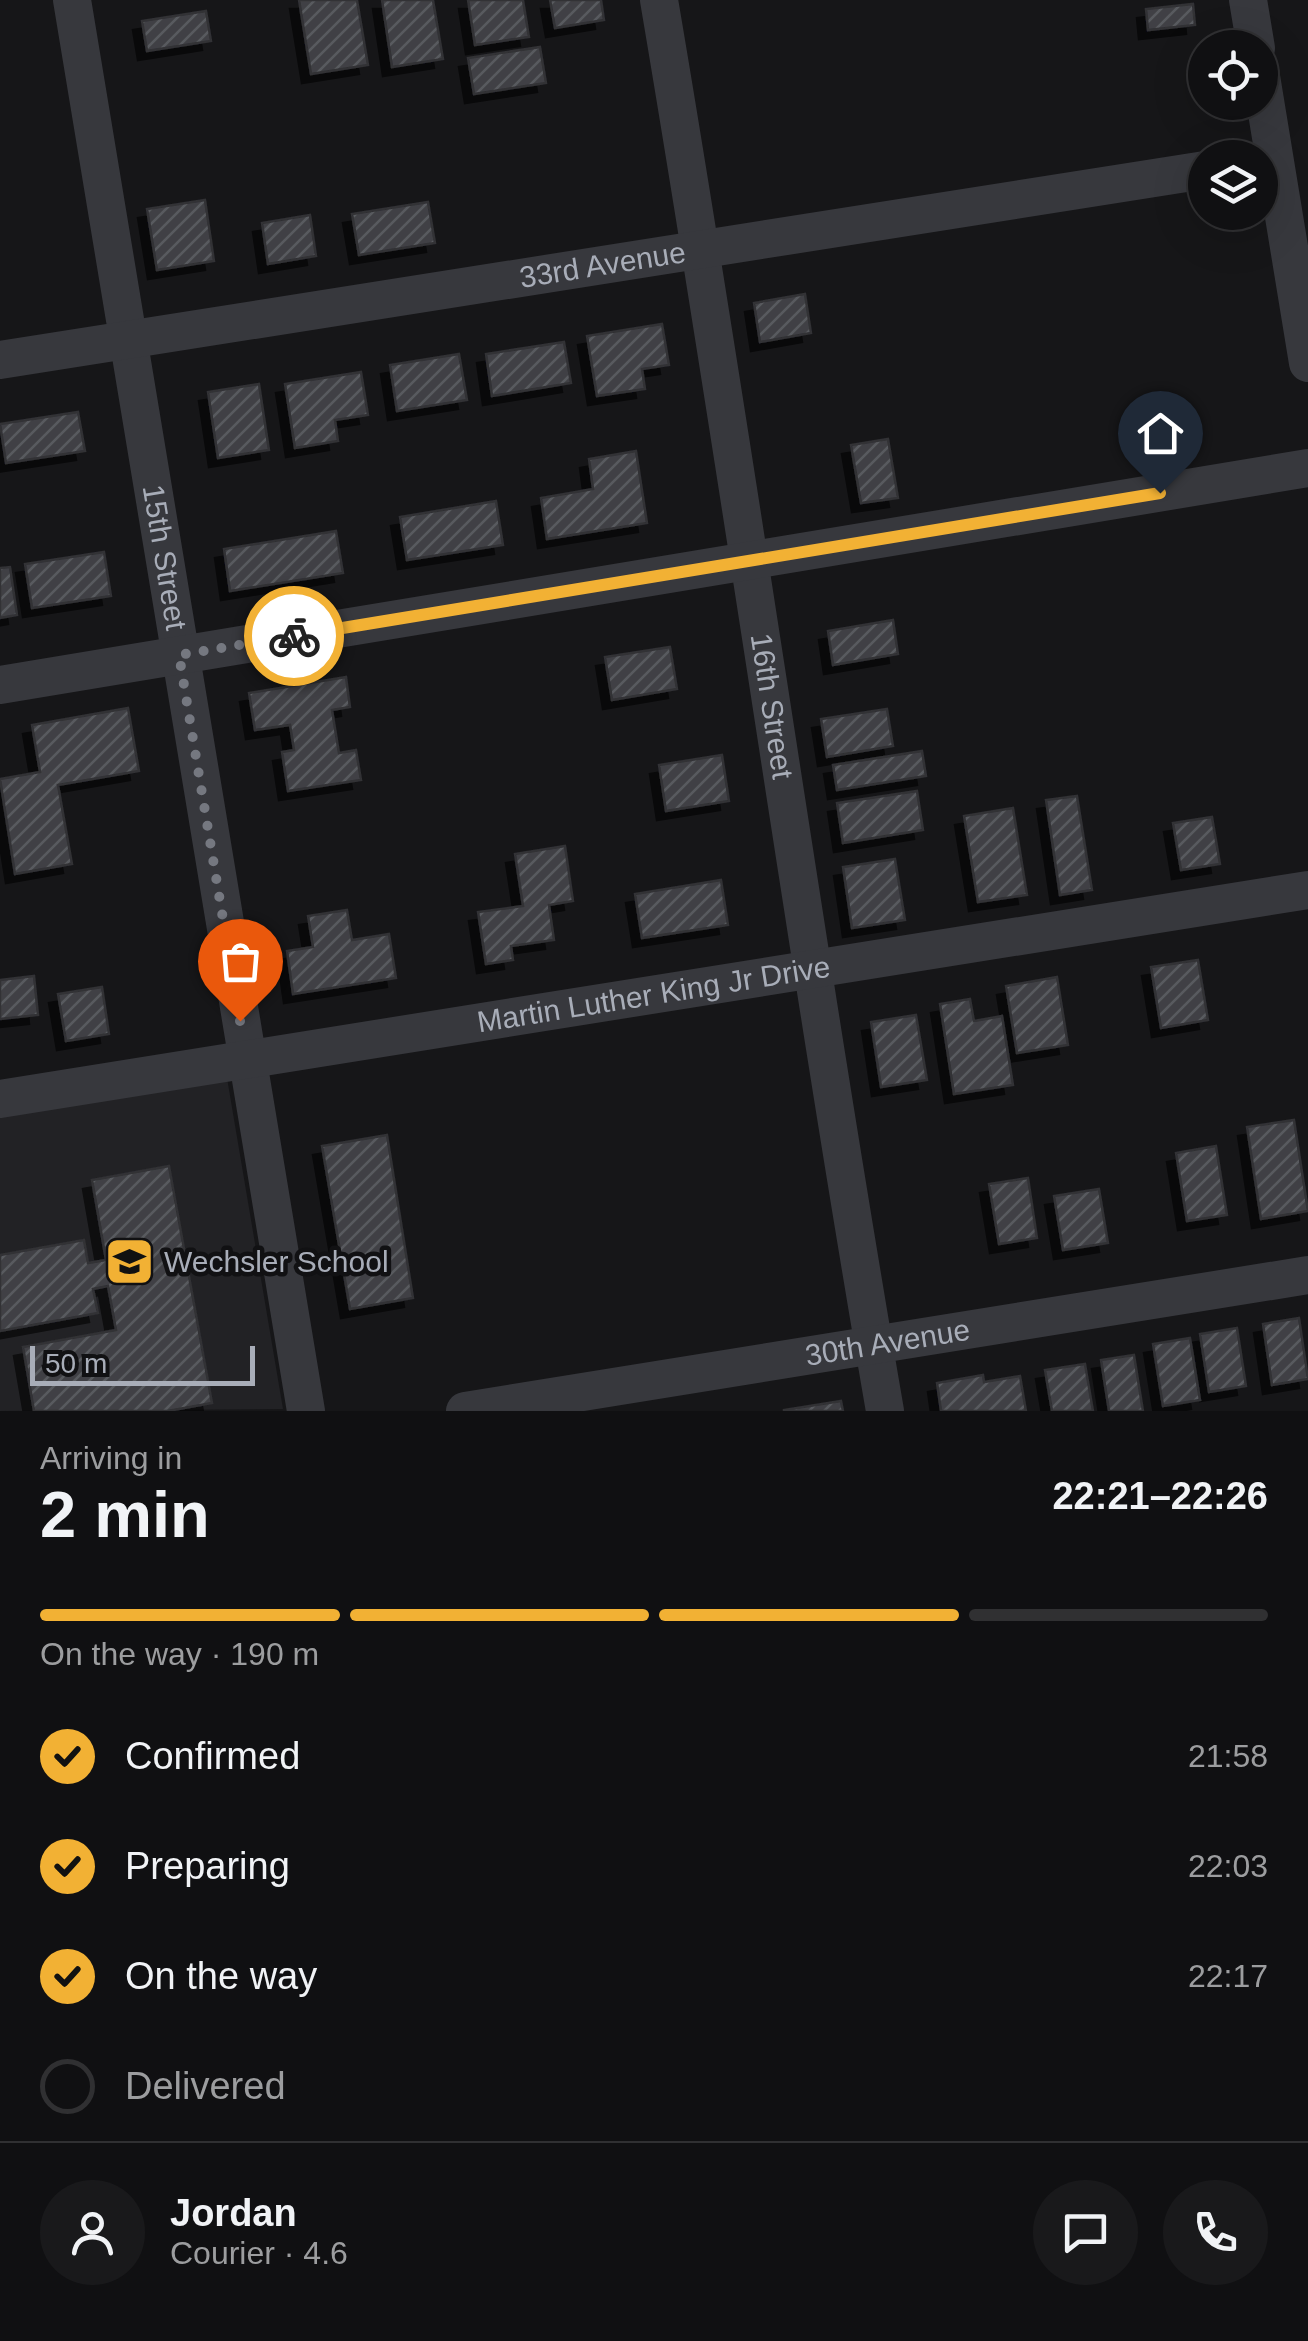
<!DOCTYPE html>
<html lang="en">
<head>
<meta charset="utf-8">
<style>
	body { margin:0; font-family:Arial,sans-serif; background:#19191b; color:#f1f3f6; height:100vh; display:flex; flex-direction:column; font-size:38px; white-space:nowrap }
	* { box-sizing:border-box; margin:0 }
	p { font-size:32px; color:#9c9d9f }
	.icon { flex:none; width:55px; height:55px; fill:none; stroke:currentColor; stroke-width:2; stroke-linecap:round; stroke-linejoin:round }
	.map { position:relative; height:1411px; overflow:hidden }
	.side { display:flex; flex-direction:column; background:#101012; flex:1 }
	.side>* { flex:none }
	.fabs { position:absolute; left:1188px; top:30px; display:grid; gap:20px }
	.fabs a { display:grid; place-items:center; width:90px; height:90px; border-radius:50%; background:#101012; box-shadow:0 10px 40px #0002,0 0 0 2px #303032; font-size:50px }
	.scale { position:absolute; left:30px; bottom:25px; width:225px; box-sizing:border-box; padding-left:10px; border:5px solid #a8adb8; border-top:0; font-size:28px; line-height:35px; white-space:nowrap; color:#a8adb8; -webkit-text-stroke:8px #111113; paint-order:stroke }
	.pin { position:absolute; display:grid; place-items:center; width:85px; height:85px; color:#fff; margin:-102px -42px; border-radius:50% 50% 50% 0; rotate:-45deg; box-shadow:0 0 10px #0007 }
	.pin .icon { rotate:45deg }
	.courier { position:absolute; display:grid; place-items:center; width:100px; height:100px; margin:-50px; border:8px solid #f2b134; border-radius:50%; background:#fff; color:#222; box-shadow:0 2px 12px #0007 }
	.overview em { font-style:normal; font-weight:800 }
	.overview div { display:flex; flex-direction:column-reverse }
	.overview { display:flex; align-items:center; justify-content:space-between; height:170px; padding:0 40px }
	h1 { font-size:65px; font-weight:800; line-height:75px }
	.bar { display:grid; grid-template-columns:repeat(4,1fr); gap:15px 10px; align-content:center; height:120px; padding:0 40px }
	.bar i { height:12px; border-radius:8px; background:#303032 }
	.bar .current { background:#f2b134 }
	.bar p { grid-column:span 4 }
	.line { display:flex; align-items:center; gap:25px; padding:0 40px; border-top:2px solid #303032 }
	.line div { flex:1 }
	.round { display:grid; place-items:center; flex:none; width:105px; height:105px; border-radius:52px; background:#19191b }
	ol { padding:0 40px; list-style:none }
	li { display:flex; align-items:center; gap:30px; height:110px }
	li p { margin-inline-start:auto }
	li .icon { padding:10px; border-radius:50%; background:#f2b134; color:#111; stroke-width:4 }
	li:last-child { color:#9c9d9f }
	li i { width:55px; height:55px; border:5px solid #303032; border-radius:50% }
	.map>svg:first-child { display:block }
	.built { fill:#222225 }
	.building { fill:url(#building-hatch); stroke:#303034; stroke-width:2.5; filter:url(#shadow) }
	.lines { fill:none; stroke-linecap:round; stroke-linejoin:round }
	.minor { stroke:#37383d; stroke-width:38 }
	.done { stroke:#757880; stroke-width:10; stroke-dasharray:0 18 }
	.route { stroke:#f2b134; stroke-width:12 }
	.labels { text-anchor:middle; stroke-width:9; stroke-linejoin:round; paint-order:stroke }
	.street-label { font-size:30px; fill:#a8adb8; stroke:#111113 }
	.poi-label { font-size:30px; fill:#a8adb8; stroke:#111113; text-anchor:start }
</style>
</head>
<body>
<div class="map">
<svg width="1308" height="1411" viewBox="0 0 1308 1411">
	<defs>
		<pattern id="building-hatch" width="6" height="6" patternUnits="userSpaceOnUse" patternTransform="scale(2.5)"><rect width="6" height="6" fill="#404145"/><path d="M-1 1l2-2M0 6l6-6M5 7l2-2" fill="none" stroke="#595a5e"/></pattern>
		<filter id="shadow"><feDropShadow dx="-9" dy="9" stdDeviation="0" flood-color="#0009"/></filter>
	</defs>
	<rect width="100%" height="100%" fill="#161618"/>
	<!-- built -->
	<path class="built" d="M227,1078L283,1409L0,1411V1116Z"/>
	<!-- building -->
	<path class="building" d="M299,0H357L368,65L311,74Z
		M382,0H433L443,59L392,67Z
		M468,0H523L529,37L475,45Z
		M550,0H601L604,20L555,28Z
		M1193,4L1195,25L1148,30L1146,9Z
		M206,11L211,41L147,51L142,21Z
		M540,47L546,83L474,94L468,58Z
		M205,200L214,261L157,270L147,209Z
		M428,202L435,243L359,255L352,214Z
		M310,215L316,256L268,264L262,223Z
		M805,294L811,333L760,342L754,303Z
		M662,324L669,365L642,369L645,389L597,396L587,336Z
		M564,342L571,383L492,396L486,354Z
		M459,354L467,400L397,411L390,365Z
		M361,372L368,415L335,420L338,441L295,448L285,384Z
		M259,384L269,450L218,458L208,392Z
		M78,412L85,451L6,463L0,424Z
		M888,439L898,498L861,503L851,445Z
		M636,451L647,523L547,539L541,498L593,489L589,459Z
		M496,501L503,545L407,560L400,517Z
		M336,531L343,573L230,591L224,549Z
		M104,552L111,596L32,608L25,564Z
		M10,567L17,615L0,618V568Z
		M893,620L898,654L833,665L828,631Z
		M670,647L677,689L612,700L605,657Z
		M346,677L350,707L332,710L339,753L356,750L361,780L288,791L282,752L294,750L290,725L255,730L249,693Z
		M128,708L139,771L58,785L72,864L15,874L0,779L40,772L32,725Z
		M887,709L893,746L827,757L821,719Z
		M922,751L926,776L837,790L833,765Z
		M722,755L729,801L666,811L659,765Z
		M917,791L923,830L843,843L837,803Z
		M1077,796L1092,890L1060,895L1046,800Z
		M1013,808L1027,895L978,902L964,816Z
		M1212,817L1220,864L1181,870L1173,823Z
		M565,846L573,901L549,905L554,940L511,946L513,960L486,964L478,912L523,906L515,854Z
		M895,859L905,920L852,928L843,867Z
		M721,880L728,925L642,938L635,894Z
		M347,910L352,940L389,934L396,978L293,994L287,951L313,947L308,916Z
		M1198,960L1208,1020L1161,1028L1151,967Z
		M34,976L38,1015L0,1019V980Z
		M1057,977L1068,1045L1017,1053L1006,986Z
		M102,987L109,1034L66,1041L58,994Z
		M970,999L974,1021L1002,1016L1013,1085L954,1094L940,1004Z
		M916,1015L927,1080L881,1087L871,1022Z
		M1294,1120L1308,1211L1261,1219L1247,1127Z
		M387,1135L413,1298L350,1309L322,1146Z
		M1216,1146L1227,1215L1187,1221L1176,1153Z
		M169,1166L212,1403L168,1411H34L23,1347L116,1330L108,1286L93,1289L98,1313L0,1331V1255L84,1240L88,1263L106,1260L92,1180Z
		M1028,1178L1037,1238L999,1244L989,1184Z
		M1099,1189L1108,1243L1063,1250L1054,1196Z
		M1299,1318L1308,1379L1272,1385L1263,1324Z
		M1237,1328L1246,1386L1209,1392L1200,1334Z
		M1190,1338L1200,1400L1163,1406L1153,1344Z
		M1134,1355L1143,1411H1109L1101,1360Z
		M1085,1364L1093,1411H1052L1045,1370Z
		M983,1375L984,1382L1020,1376L1026,1411H941L937,1383Z
		M841,1401L843,1411H784V1410Z"/>
	<g class="lines">
		<!-- minor -->
		<g class="minor">
			<path id="s1" d="M72,0L306,1411"/>
			<path id="s2" d="M659,0C739,470 804,942 885,1411"/>
			<path d="M1248,0L1256,48"/>
			<path d="M1260,70L1308,363"/>
			<path id="s3" d="M0,360L1205,170"/>
			<path d="M0,685L1308,468"/>
			<path id="s4" d="M0,1099L1308,890"/>
			<path id="s5" d="M465,1411L1308,1275"/>
		</g>
	</g>
	<g class="lines">
		<!-- done -->
		<path class="done" d="M240,1021L179,655L294,636"/>
		<!-- route -->
		<path class="route" d="M294,636L1160,493"/>
	</g>
	<!-- icons -->
	<defs>
		<symbol id="school-square" viewBox="-11 -11 22 22"><rect x="-9" y="-9" width="18" height="18" rx="4" fill="#f2b134" stroke="#111113"/><path d="M0-5L7-2L0 1L-7-2ZM-4 1L0 2.5L4 1V4Q0 6-4 4Z" fill="#111"/></symbol>
	</defs>
	<g fill-rule="evenodd">
		<use href="#school-square" x="102" y="1234" width="55" height="55"/>
	</g>
	<g class="labels">
		<!-- street labels -->
		<g class="street-label">
			<text dy="10" stroke="none"><textPath href="#s3" startOffset="610">33rd Avenue</textPath></text>
			<text dy="10" stroke="none"><textPath href="#s1" startOffset="565">15th Street</textPath></text>
			<text dy="10" stroke="none"><textPath href="#s2" startOffset="715">16th Street</textPath></text>
			<text dy="10" stroke="none"><textPath href="#s4" startOffset="662">Martin Luther King Jr Drive</textPath></text>
			<text dy="10" stroke="none"><textPath href="#s5" startOffset="428">30th Avenue</textPath></text>
		</g>
		<!-- poi labels -->
		<g class="poi-label">
			<text x="164" y="1272">Wechsler School</text>
		</g>
	</g>
</svg>
<div class="fabs">
<a><svg class="icon" aria-label="locate" viewBox="0 0 24 24"><circle cx="12" cy="12" r="6"/><path d="M12 2v4M12 18v4M2 12h4M18 12h4"/></svg></a>
<a><svg class="icon" aria-label="layers" viewBox="0 0 24 24"><path d="M12 4l9 5-9 5-9-5zM3 14l9 5 9-5"/></svg></a>
</div>
<div class="scale">50 m</div>
<div class="pin" style="left:240px;top:1021px;background:#ea580c"><svg class="icon" aria-label="bag" viewBox="0 0 24 24"><path d="M5 8h14l-1 12H6zM9 8a3 3 0 0 1 6 0"/></svg></div>
<div class="pin" style="left:1160px;top:493px;background:#1f2937"><svg class="icon" aria-label="home" viewBox="0 0 24 24"><path d="M3 11l9-7 9 7M6 9v11h12V9"/></svg></div>
<div class="courier" style="left:294px;top:636px"><svg class="icon" aria-label="bike" viewBox="0 0 24 24"><circle cx="6" cy="16" r="4"/><circle cx="18" cy="16" r="4"/><path d="M6 16l4-8h5l3 8M10 8l3 8H6M13 5h3"/></svg></div>
</div>
<section class="side">
<div class="overview"><div><h1>2 min</h1><p>Arriving in</p></div><em>22:21–22:26</em></div>
<div class="bar"><i class="current"></i><i class="current"></i><i class="current"></i><i></i><p>On the way · 190 m</p></div>
<ol>
<li><svg class="icon" aria-label="check" viewBox="0 0 24 24"><path d="M5 12l5 5 9-10"/></svg>Confirmed<p>21:58</p></li>
<li><svg class="icon" aria-label="check" viewBox="0 0 24 24"><path d="M5 12l5 5 9-10"/></svg>Preparing<p>22:03</p></li>
<li><svg class="icon" aria-label="check" viewBox="0 0 24 24"><path d="M5 12l5 5 9-10"/></svg>On the way<p>22:17</p></li>
<li><i></i>Delivered</li>
</ol>
<div class="line" style="height:180px"><a class="round"><svg class="icon" aria-label="person" viewBox="0 0 24 24"><circle cx="12" cy="8" r="4"/><path d="M4 21q1-7 8-7t8 7"/></svg></a><div><b>Jordan</b><p>Courier · 4.6</p></div><a class="round"><svg class="icon" aria-label="chat" viewBox="0 0 24 24"><path d="M4 5h16v11H9l-5 4z"/></svg></a><a class="round"><svg class="icon" aria-label="phone" viewBox="0 0 24 24"><path d="M5 4h4l2 5-3 2q2 4 5 5l2-3 5 2v4C11 20 4 13 5 4z"/></svg></a></div>
</section>
</body>
</html>
